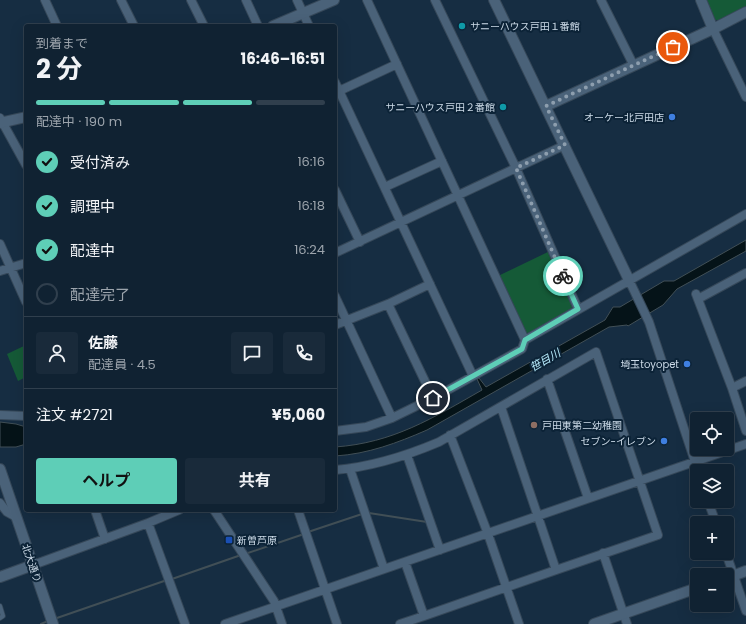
<!DOCTYPE html>
<html lang="ja">
<head>
<meta charset="utf-8">
<style>
	body { margin:0; font-family:Poppins,"Noto Sans JP",sans-serif; background:#192a3a; color:#f1f3f6; height:100vh; display:flex; flex-direction:column; font-size:15px; white-space:nowrap }
	* { box-sizing:border-box; margin:0 }
	p { font-size:13px; color:#9ca4ac }
	.icon { flex:none; width:22px; height:22px; fill:none; stroke:currentColor; stroke-width:2; stroke-linecap:round; stroke-linejoin:round }
	.map { position:relative; flex:1; overflow:hidden }
	.panel { position:absolute; left:24px; top:24px; width:313px; height:488px; display:flex; flex-direction:column; background:#102232; border-radius:4px; box-shadow:0 4px 16px #0002,0 0 0 1px #303f4d }
	.panel>* { flex:none }
	.fabs { position:absolute; left:690px; top:412px; display:grid; gap:8px }
	.fabs a { display:grid; place-items:center; width:44px; height:44px; border-radius:4px; background:#102232; box-shadow:0 4px 16px #0002,0 0 0 1px #303f4d; font-size:20px }
	.pin { position:absolute; display:grid; place-items:center; width:34px; height:34px; color:#fff; margin:-17px; border:2px solid #fff; border-radius:50%; box-shadow:0 1px 4px #0007 }
	.courier { position:absolute; display:grid; place-items:center; width:40px; height:40px; margin:-20px; border:3px solid #5eceb7; border-radius:50%; background:#fff; color:#222; box-shadow:0 1px 5px #0007 }
	.summary em { font-style:normal; font-weight:700 }
	.summary div { display:flex; flex-direction:column-reverse }
	.summary { display:flex; align-items:center; justify-content:space-between; height:68px; padding:0 12px }
	h1 { font-size:26px; font-weight:700; line-height:30px }
	.bar { display:grid; grid-template-columns:repeat(4,1fr); gap:6px 4px; align-content:center; height:48px; padding:0 12px }
	.bar i { height:5px; border-radius:3px; background:#303f4d }
	.bar .on { background:#5eceb7 }
	.bar p { grid-column:span 4 }
	.line { display:flex; align-items:center; gap:10px; padding:0 12px; border-top:1px solid #303f4d }
	.line div { flex:1 }
	.round { display:grid; place-items:center; flex:none; width:42px; height:42px; border-radius:4px; background:#192a3a }
	ol { padding:0 12px; list-style:none }
	li { display:flex; align-items:center; gap:12px; height:44px }
	li p { margin-inline-start:auto }
	li .icon { padding:4px; border-radius:50%; background:#5eceb7; color:#111; stroke-width:4 }
	li:last-child { color:#9ca4ac }
	li i { width:22px; height:22px; border:2px solid #303f4d; border-radius:50% }
	.action { display:flex; gap:8px; margin-top:auto; padding:8px 12px }
	.action a { flex:1; height:46px; border-radius:4px; background:#5eceb7; color:#111; font-size:16px; font-weight:700; line-height:46px; text-align:center }
	.action a+a { background:#192a3a; color:#f1f3f6 }
	.map>svg:first-child { display:block }
	.green { fill:#155a37 }
	.water { fill:#051318; stroke:#414f56 }
	.lines { fill:none; stroke-linecap:round; stroke-linejoin:round }
	.stream { stroke:#414f56; stroke-width:2 }
	.service-casing { stroke:#364859; stroke-width:5.5 }
	.minor-casing { stroke:#364859; stroke-width:10 }
	.tertiary-casing { stroke:#364859; stroke-width:12 }
	.service { stroke:#4a6279; stroke-width:4 }
	.minor { stroke:#4a6279; stroke-width:8 }
	.tertiary { stroke:#4a6279; stroke-width:10 }
	.done { stroke:#8d9eae; stroke-width:4; stroke-dasharray:0 7.2 }
	.route { stroke:#5eceb7; stroke-width:5 }
	.culture-dot { fill:#0f9aa8; stroke:#0c2337; stroke-width:1.5 }
	.shop-dot { fill:#3f7fe0; stroke:#0c2337; stroke-width:1.5 }
	.education-dot { fill:#8d6e63; stroke:#0c2337; stroke-width:1.5 }
	.transit-dot { fill:#1a4fb4; stroke:#0c2337; stroke-width:1.5 }
	.labels { text-anchor:middle; stroke-width:4; stroke-linejoin:round; paint-order:stroke }
	.poi-label { font-size:10px; fill:#cddbe8; stroke:#0c2337; text-anchor:end }
	.street-label { font-size:10px; fill:#cddbe8; stroke:#0c2337 }
	.water-label { font-size:11px; font-style:italic; fill:#b5e9fa; stroke:#0c2337 }
</style>
</head>
<body>
<div class="map">
<svg width="746" height="624" viewBox="0 0 746 624">
	<rect width="100%" height="100%" fill="#162d42"/>
	<!-- green -->
	<path class="green" d="M705,0H746V7L720,21L713,19Z
		M550,251L575,309L526,336L498,276Z
		M26,345V377L18,381L7,354Z"/>
	<!-- water -->
	<path class="water" d="M746,240V251L677,289L663,305L628,326L627,325L609,327L427,430C397,443 368,454 335,456V447C393,443 433,418 482,390L477,379L479,378L486,387L605,320L613,307H620L664,281H674Z
		M0,422L16,424L26,427V444L16,447H0Z"/>
	<g class="lines">
		<!-- stream -->
		<path class="stream" d="M369,513L427,522
			M308,532L362,514
			M245,554L304,534
			M172,579L241,555
			M54,619L167,580
			M41,624L48,621"/>
		<defs>
			<path id="service" d="M0,606L3,616L0,618"/>
			<path id="minor" d="M45,0L57,26
				M121,0L134,26
				M191,0L204,26
				M246,0L258,26
				M297,0L309,26
				M367,0L525,340
				M435,0L516,168L578,309
				M601,0L634,66
				M713,29L746,97
				M335,82L473,376
				M339,91L397,64
				M0,118L26,165
				M385,187L442,161
				M335,190L360,242
				M0,244L26,302
				M335,253L565,145
				M0,271L26,263
				M629,280L649,322L698,471
				M696,294L732,388L746,431
				M335,296L392,418
				M698,299L746,273
				M388,304L433,398
				M335,325L388,304L430,284
				M547,379L588,498
				M732,388L746,381
				M0,415L26,416
				M335,431L366,427L392,418L439,395L522,349L525,340L746,214
				M450,435L488,534L519,624
				M407,455L440,550
				M350,469L384,569
				M335,470C371,467 406,456 439,442L596,352L658,535L556,570
				M708,501L716,523
				M0,503L7,512L16,517
				M95,510L105,539
				M214,510L274,601L282,624
				M298,510L337,624
				M148,523L185,624
				M603,553L627,624
				M726,553L746,611
				M405,562L424,616L556,570L501,407
				M33,565L148,523L179,510
				M225,624L746,444
				M400,624L424,616"/>
			<path id="tertiary" d="M494,0L629,280
				M273,26L334,0
				M713,29L746,12
				M546,106L713,29L701,0
				M0,123L26,117
				M0,469L53,624
				M0,577L33,565
				M727,578L746,571
				M594,624L697,588"/>
		</defs>
		<!-- service casing -->
		<use href="#service" class="service-casing"/>
		<!-- minor casing -->
		<use href="#minor" class="minor-casing"/>
		<!-- tertiary casing -->
		<use href="#tertiary" class="tertiary-casing"/>
		<!-- service -->
		<use href="#service" class="service"/>
		<!-- minor -->
		<use href="#minor" class="minor"/>
		<!-- tertiary -->
		<use href="#tertiary" class="tertiary"/>
	</g>
	<g class="lines">
		<!-- done -->
		<path class="done" d="M563,276L516,168L565,145L546,106L673,47"/>
		<!-- route -->
		<path class="route" d="M433,398L522,349L525,340L578,309L563,276"/>
	</g>
	<!-- markers -->
	<g class="culture-dot">
		<circle cx="462" cy="26" r="4"/>
		<circle cx="503" cy="107" r="4"/>
	</g>
	<g class="shop-dot">
		<circle cx="672" cy="117" r="4"/>
		<circle cx="687" cy="364" r="4"/>
		<circle cx="664" cy="441" r="4"/>
	</g>
	<circle class="education-dot" cx="534" cy="425" r="4"/>
	<rect class="transit-dot" x="225" y="536" width="8" height="8" rx="2"/>
	<g class="labels">
		<!-- poi labels -->
		<g class="poi-label">
			<text x="470" y="30" text-anchor="start">サニーハウス戸田１番館</text>
			<text x="495" y="111">サニーハウス戸田２番館</text>
			<text x="664" y="121">オーケー北戸田店</text>
			<text x="679" y="368">埼玉toyopet</text>
			<text x="542" y="429" text-anchor="start">戸田東第二幼稚園</text>
			<text x="656" y="445">セブン-イレブン</text>
			<text x="237" y="544" text-anchor="start">新曽芦原</text>
		</g>
		<!-- street labels -->
		<g class="street-label">
			<text transform="translate(32 563) rotate(71)" y="4">北大通り</text>
		</g>
		<!-- water labels -->
		<g class="water-label">
			<text transform="translate(545 360) rotate(-30)" y="4">笹目川</text>
		</g>
	</g>
</svg>
<div class="fabs">
<a><svg class="icon" aria-label="locate" viewBox="0 0 24 24"><circle cx="12" cy="12" r="6"/><path d="M12 2v4M12 18v4M2 12h4M18 12h4"/></svg></a>
<a><svg class="icon" aria-label="layers" viewBox="0 0 24 24"><path d="M12 4l9 5-9 5-9-5zM3 14l9 5 9-5"/></svg></a>
<a>+</a>
<a>−</a>
</div>
<div class="pin" style="left:673px;top:47px;background:#ea580c"><svg class="icon" aria-label="bag" viewBox="0 0 24 24"><path d="M5 8h14l-1 12H6zM9 8a3 3 0 0 1 6 0"/></svg></div>
<div class="pin" style="left:433px;top:398px;background:#1f2937"><svg class="icon" aria-label="home" viewBox="0 0 24 24"><path d="M3 11l9-7 9 7M6 9v11h12V9"/></svg></div>
<div class="courier" style="left:563px;top:276px"><svg class="icon" aria-label="bike" viewBox="0 0 24 24"><circle cx="6" cy="16" r="4"/><circle cx="18" cy="16" r="4"/><path d="M6 16l4-8h5l3 8M10 8l3 8H6M13 5h3"/></svg></div>
<section class="panel">
<div class="summary"><div><h1>2 分</h1><p>到着まで</p></div><em>16:46–16:51</em></div>
<div class="bar"><i class="on"></i><i class="on"></i><i class="on"></i><i></i><p>配達中 · 190 m</p></div>
<ol>
<li><svg class="icon" aria-label="check" viewBox="0 0 24 24"><path d="M5 12l5 5 9-10"/></svg>受付済み<p>16:16</p></li>
<li><svg class="icon" aria-label="check" viewBox="0 0 24 24"><path d="M5 12l5 5 9-10"/></svg>調理中<p>16:18</p></li>
<li><svg class="icon" aria-label="check" viewBox="0 0 24 24"><path d="M5 12l5 5 9-10"/></svg>配達中<p>16:24</p></li>
<li><i></i>配達完了</li>
</ol>
<div class="line" style="height:72px"><a class="round"><svg class="icon" aria-label="person" viewBox="0 0 24 24"><circle cx="12" cy="8" r="4"/><path d="M4 21q1-7 8-7t8 7"/></svg></a><div><b>佐藤</b><p>配達員 · 4.5</p></div><a class="round"><svg class="icon" aria-label="chat" viewBox="0 0 24 24"><path d="M4 5h16v11H9l-5 4z"/></svg></a><a class="round"><svg class="icon" aria-label="phone" viewBox="0 0 24 24"><path d="M5 4h4l2 5-3 2q2 4 5 5l2-3 5 2v4C11 20 4 13 5 4z"/></svg></a></div>
<div class="line" style="height:52px"><div>注文 #2721</div><b>¥5,060</b></div>
<div class="action"><a>ヘルプ</a><a>共有</a></div>
</section>
</div>
</body>
</html>
